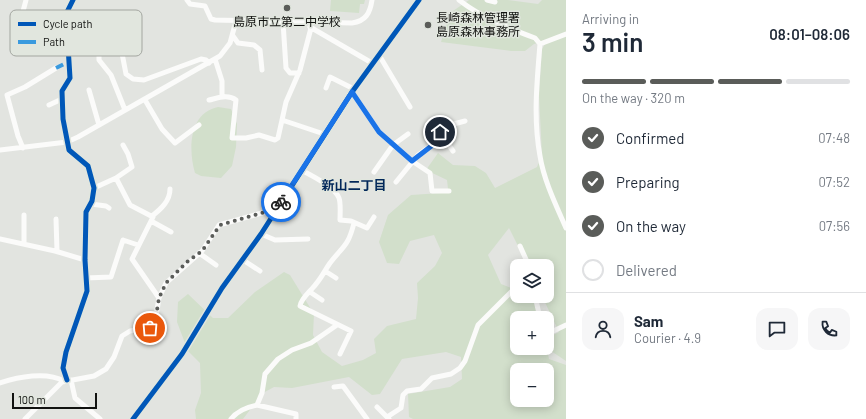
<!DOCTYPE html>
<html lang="en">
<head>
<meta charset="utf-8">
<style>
	body { margin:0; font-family:Barlow,"Noto Sans JP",sans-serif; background:#f6f6f7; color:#1f2937; height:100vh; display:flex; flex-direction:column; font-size:15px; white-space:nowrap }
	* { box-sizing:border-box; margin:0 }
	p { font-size:13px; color:#747a83 }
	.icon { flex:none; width:22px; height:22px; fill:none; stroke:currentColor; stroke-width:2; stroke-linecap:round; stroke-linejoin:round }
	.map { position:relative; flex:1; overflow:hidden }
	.details { display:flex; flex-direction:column; background:#fff; width:300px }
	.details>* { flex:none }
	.fabs { position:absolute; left:510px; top:259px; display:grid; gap:8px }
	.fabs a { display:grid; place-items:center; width:44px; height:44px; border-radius:8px; background:#fff; box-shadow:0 2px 10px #0003; font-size:20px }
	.scale { position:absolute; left:12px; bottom:10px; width:85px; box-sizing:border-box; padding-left:4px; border:2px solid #111210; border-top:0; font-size:11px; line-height:14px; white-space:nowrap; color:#111210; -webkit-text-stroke:3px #e1e6de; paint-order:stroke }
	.pin { position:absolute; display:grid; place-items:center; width:34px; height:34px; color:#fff; margin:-17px; border:2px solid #fff; border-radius:50%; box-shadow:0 1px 4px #0007 }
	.courier { position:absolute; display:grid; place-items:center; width:40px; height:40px; margin:-20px; border:3px solid #1a73e8; border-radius:50%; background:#fff; color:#222; box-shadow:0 1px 5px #0007 }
	.head em { font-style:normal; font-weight:600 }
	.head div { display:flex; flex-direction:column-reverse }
	.head { display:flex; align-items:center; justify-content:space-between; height:68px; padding:0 16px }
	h1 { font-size:26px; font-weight:600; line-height:30px }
	.bar { display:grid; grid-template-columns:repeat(4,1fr); gap:6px 4px; align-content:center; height:48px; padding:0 16px }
	.bar i { height:5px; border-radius:3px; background:#e0e1e3 }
	.bar .active { background:#5a5c59 }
	.bar p { grid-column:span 4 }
	.line { display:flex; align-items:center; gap:10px; padding:0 16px; border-top:1px solid #e0e1e3 }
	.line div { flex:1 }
	.round { display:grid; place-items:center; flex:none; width:42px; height:42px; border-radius:12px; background:#f6f6f7 }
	ol { padding:0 16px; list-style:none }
	li { display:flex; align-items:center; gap:12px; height:44px }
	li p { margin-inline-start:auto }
	li .icon { padding:4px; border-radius:50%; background:#5a5c59; color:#fff; stroke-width:4 }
	li:last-child { color:#747a83 }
	li i { width:22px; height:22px; border:2px solid #e0e1e3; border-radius:50% }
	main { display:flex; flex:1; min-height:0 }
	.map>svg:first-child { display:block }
	.green { fill:#d2dfcb; fill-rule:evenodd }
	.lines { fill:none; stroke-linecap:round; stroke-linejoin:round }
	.minor { stroke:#fbfbfa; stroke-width:5 }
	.quiet { stroke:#3a9ade; stroke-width:4; stroke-dasharray:8 4; stroke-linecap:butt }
	.cycleway-casing { stroke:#e1e6de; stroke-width:8 }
	.cycleway { stroke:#0057b8; stroke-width:5 }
	.done { stroke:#5a5c59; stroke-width:4; stroke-dasharray:0 7.2 }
	.route { stroke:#1a73e8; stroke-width:5 }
	.poi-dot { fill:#5a5c59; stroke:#e1e6de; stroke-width:1.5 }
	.labels { text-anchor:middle; stroke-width:3; stroke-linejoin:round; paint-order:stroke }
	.poi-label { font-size:12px; fill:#111210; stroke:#e1e6de; text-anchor:start }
	.neighbourhood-label { font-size:13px; font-weight:bold; fill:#012759; stroke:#e1e6de }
	.key { fill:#e1e6de; stroke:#a3a6a0; stroke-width:1 }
	.key-label { font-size:11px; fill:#111210 }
</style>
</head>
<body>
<main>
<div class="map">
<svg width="566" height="419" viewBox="0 0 566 419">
	<rect width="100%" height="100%" fill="#e2e4e0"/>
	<!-- green -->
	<path class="green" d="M331,0H365L364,4H360L359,13L330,11Z
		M469,0H508L538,4L542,0H566V361L551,351L547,340V338L559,332L542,296H547V266H528L509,228L488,255L501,284L517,290V296H534L539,318H517V348H547L549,359L566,365V419H413L409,417L408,394L450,387L462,379L461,357L446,352L402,359L380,394L372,395L349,377L292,388L274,387L263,393L243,419H196L195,410L201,393L200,363L188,351L177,322L178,302L188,294L213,318H228L255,292L284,272L290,275L314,314L313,335L322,352L342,366L363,360L376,353L374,339L387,326L416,319L418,298L417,283L435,266L442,253L434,235L410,241L399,264L387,263L379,242L388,215L411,195L441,193L448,189L447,180L426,170L438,153L453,165L475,166L486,173L495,188L537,167L542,155L539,96L542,49L545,44L554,39L534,44L525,51H511L441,42L450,13ZM517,370H547V400H517Z
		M218,107L231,109L237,124L236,147L232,166L221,178L201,176L195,173C188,149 189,113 218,107Z"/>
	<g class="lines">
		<!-- minor -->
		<path class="minor" d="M26,0L22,15L21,24L53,25L66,28
			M187,0L190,4L205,6L211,19L215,20L352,23C366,21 370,13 372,0
			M459,0C482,18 508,28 535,38L540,44C537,81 533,119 540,156C544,181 556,205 566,228
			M487,0L495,2
			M283,22L286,68L290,73H299
			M310,27L372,63
			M233,36L238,43L254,45L260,50L262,70
			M540,44L566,34
			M379,55L410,107
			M215,59L222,81V97
			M326,88L330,77L354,89
			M89,90L99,125
			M352,92L379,132L412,161L430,173L432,191H449
			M145,100L162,129L175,143L199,125
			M209,100C218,98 228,94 236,100L232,138H246L259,135L275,140L278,138L286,102L300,70L311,28
			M49,105L62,99
			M125,110L111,75L99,60V54L104,45L115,44L121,48L126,74L133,79L144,80L201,59L206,60L209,63
			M282,120L324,134
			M23,148L18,136L7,95L25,87L56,68
			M0,150L67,142L78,137L220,56L230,43L236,21
			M453,151L440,133L450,125L465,121
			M301,170C311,175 335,187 339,198C341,204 340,213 340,220L351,221L367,228L374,217
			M374,172L393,145L408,134
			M116,178L132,167L128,154L123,145
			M396,182L418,155L443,137
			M94,188L116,178L130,205L153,217L132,259L159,298
			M91,204L106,206L109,208
			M24,215V243
			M152,216C161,209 170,201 170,189
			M56,219L57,251
			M151,221L171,232
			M261,234L275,240L308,239
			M0,239L55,251L85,260
			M520,246L529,266
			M199,253L216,265
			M243,260L260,271
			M325,271L336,278
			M86,278L111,277L123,240L138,245
			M310,292L322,300
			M535,296L540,318
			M547,334L566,325
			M340,354L351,331L300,306C301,298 311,291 316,284C322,277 325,270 330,263C343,246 348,247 354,223
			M67,380L63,368L66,352L87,291L85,260L86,212L92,201L94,188L88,166L69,150L63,119L62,91L70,78L66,14L73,0
			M71,380L75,398L100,419
			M0,383C18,377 46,371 64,381
			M334,387L343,386L367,419
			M257,405L296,414V419
			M377,407L389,419
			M387,417L401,408L403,395L407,391L421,389L432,378L451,374L460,368L465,361L478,325L517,286
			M25,419L62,382L94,376L106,369L114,357L122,336L130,331L150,328L155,322L159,298L166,283L202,251L219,225L276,209
			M133,419L182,354L222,288L261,234L352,92L419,0
			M231,419C237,411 247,407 257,405L262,393L265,374L278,359L292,350L311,343L337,325"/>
		<!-- quiet -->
		<path class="quiet" d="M56,68L70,61"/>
		<defs>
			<path id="cycleway" d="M67,380L63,368L66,352L87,291L85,260L86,212L92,201L94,188L88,166L69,150L63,119L62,91L70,78L66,14L73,0
				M133,419L182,354L222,288L261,234L352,92L419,0"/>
		</defs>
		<!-- cycleway casing -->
		<use href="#cycleway" class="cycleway-casing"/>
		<!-- cycleway -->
		<use href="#cycleway" class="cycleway"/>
	</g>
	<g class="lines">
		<!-- done -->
		<path class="done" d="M150,328L155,322L159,298L166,283L188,261L202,251L220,225L276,209L281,202"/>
		<!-- route -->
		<path class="route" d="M281,202L352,92L379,132L412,161L443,137L440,132"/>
	</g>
	<!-- markers -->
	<g class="poi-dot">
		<circle cx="287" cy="8" r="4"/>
		<circle cx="428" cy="25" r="4"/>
	</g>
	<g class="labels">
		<!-- poi labels -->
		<g class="poi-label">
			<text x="436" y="22">長崎森林管理署<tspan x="436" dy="14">島原森林事務所</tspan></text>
			<text x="287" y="26" text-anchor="middle">島原市立第二中学校</text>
		</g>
		<!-- neighbourhood labels -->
		<g class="neighbourhood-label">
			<text x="354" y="190">新山二丁目</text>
		</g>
	</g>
	<!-- legend -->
	<rect x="10" y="10" width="132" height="46" rx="6" class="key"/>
	<rect x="18" y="22" width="18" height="4" fill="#0057b8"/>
	<rect x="18" y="40" width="18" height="4" fill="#3a9ade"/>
	<g class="key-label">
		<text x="43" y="28">Cycle path</text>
		<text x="43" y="46">Path</text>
	</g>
</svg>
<div class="fabs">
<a><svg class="icon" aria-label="layers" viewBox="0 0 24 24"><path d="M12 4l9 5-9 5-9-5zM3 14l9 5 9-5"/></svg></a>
<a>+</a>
<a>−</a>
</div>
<div class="scale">100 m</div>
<div class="pin" style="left:150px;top:328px;background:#ea580c"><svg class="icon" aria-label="bag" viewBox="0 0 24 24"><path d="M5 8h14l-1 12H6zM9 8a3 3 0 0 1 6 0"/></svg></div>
<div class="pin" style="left:440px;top:132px;background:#1f2937"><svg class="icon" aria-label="home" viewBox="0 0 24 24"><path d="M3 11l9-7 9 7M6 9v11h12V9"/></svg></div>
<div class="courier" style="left:281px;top:202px"><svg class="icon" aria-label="bike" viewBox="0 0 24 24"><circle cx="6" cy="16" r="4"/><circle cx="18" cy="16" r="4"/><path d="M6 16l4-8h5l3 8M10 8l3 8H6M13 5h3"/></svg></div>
</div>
<section class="details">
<div class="head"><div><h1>3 min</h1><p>Arriving in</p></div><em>08:01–08:06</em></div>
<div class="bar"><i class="active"></i><i class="active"></i><i class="active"></i><i></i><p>On the way · 320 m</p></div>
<ol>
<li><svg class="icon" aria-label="check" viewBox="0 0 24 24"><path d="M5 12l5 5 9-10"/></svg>Confirmed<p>07:48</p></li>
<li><svg class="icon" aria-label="check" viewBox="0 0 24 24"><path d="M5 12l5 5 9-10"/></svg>Preparing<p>07:52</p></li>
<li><svg class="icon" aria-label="check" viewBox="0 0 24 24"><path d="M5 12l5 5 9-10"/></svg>On the way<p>07:56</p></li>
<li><i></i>Delivered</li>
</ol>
<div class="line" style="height:72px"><a class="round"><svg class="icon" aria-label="person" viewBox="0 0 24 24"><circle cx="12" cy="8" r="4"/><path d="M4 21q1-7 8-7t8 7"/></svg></a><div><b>Sam</b><p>Courier · 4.9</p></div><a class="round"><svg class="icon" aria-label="chat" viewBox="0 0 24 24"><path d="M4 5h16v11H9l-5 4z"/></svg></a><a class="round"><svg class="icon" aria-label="phone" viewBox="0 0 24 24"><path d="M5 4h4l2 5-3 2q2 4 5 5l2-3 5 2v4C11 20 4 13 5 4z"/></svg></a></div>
</section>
</main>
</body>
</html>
